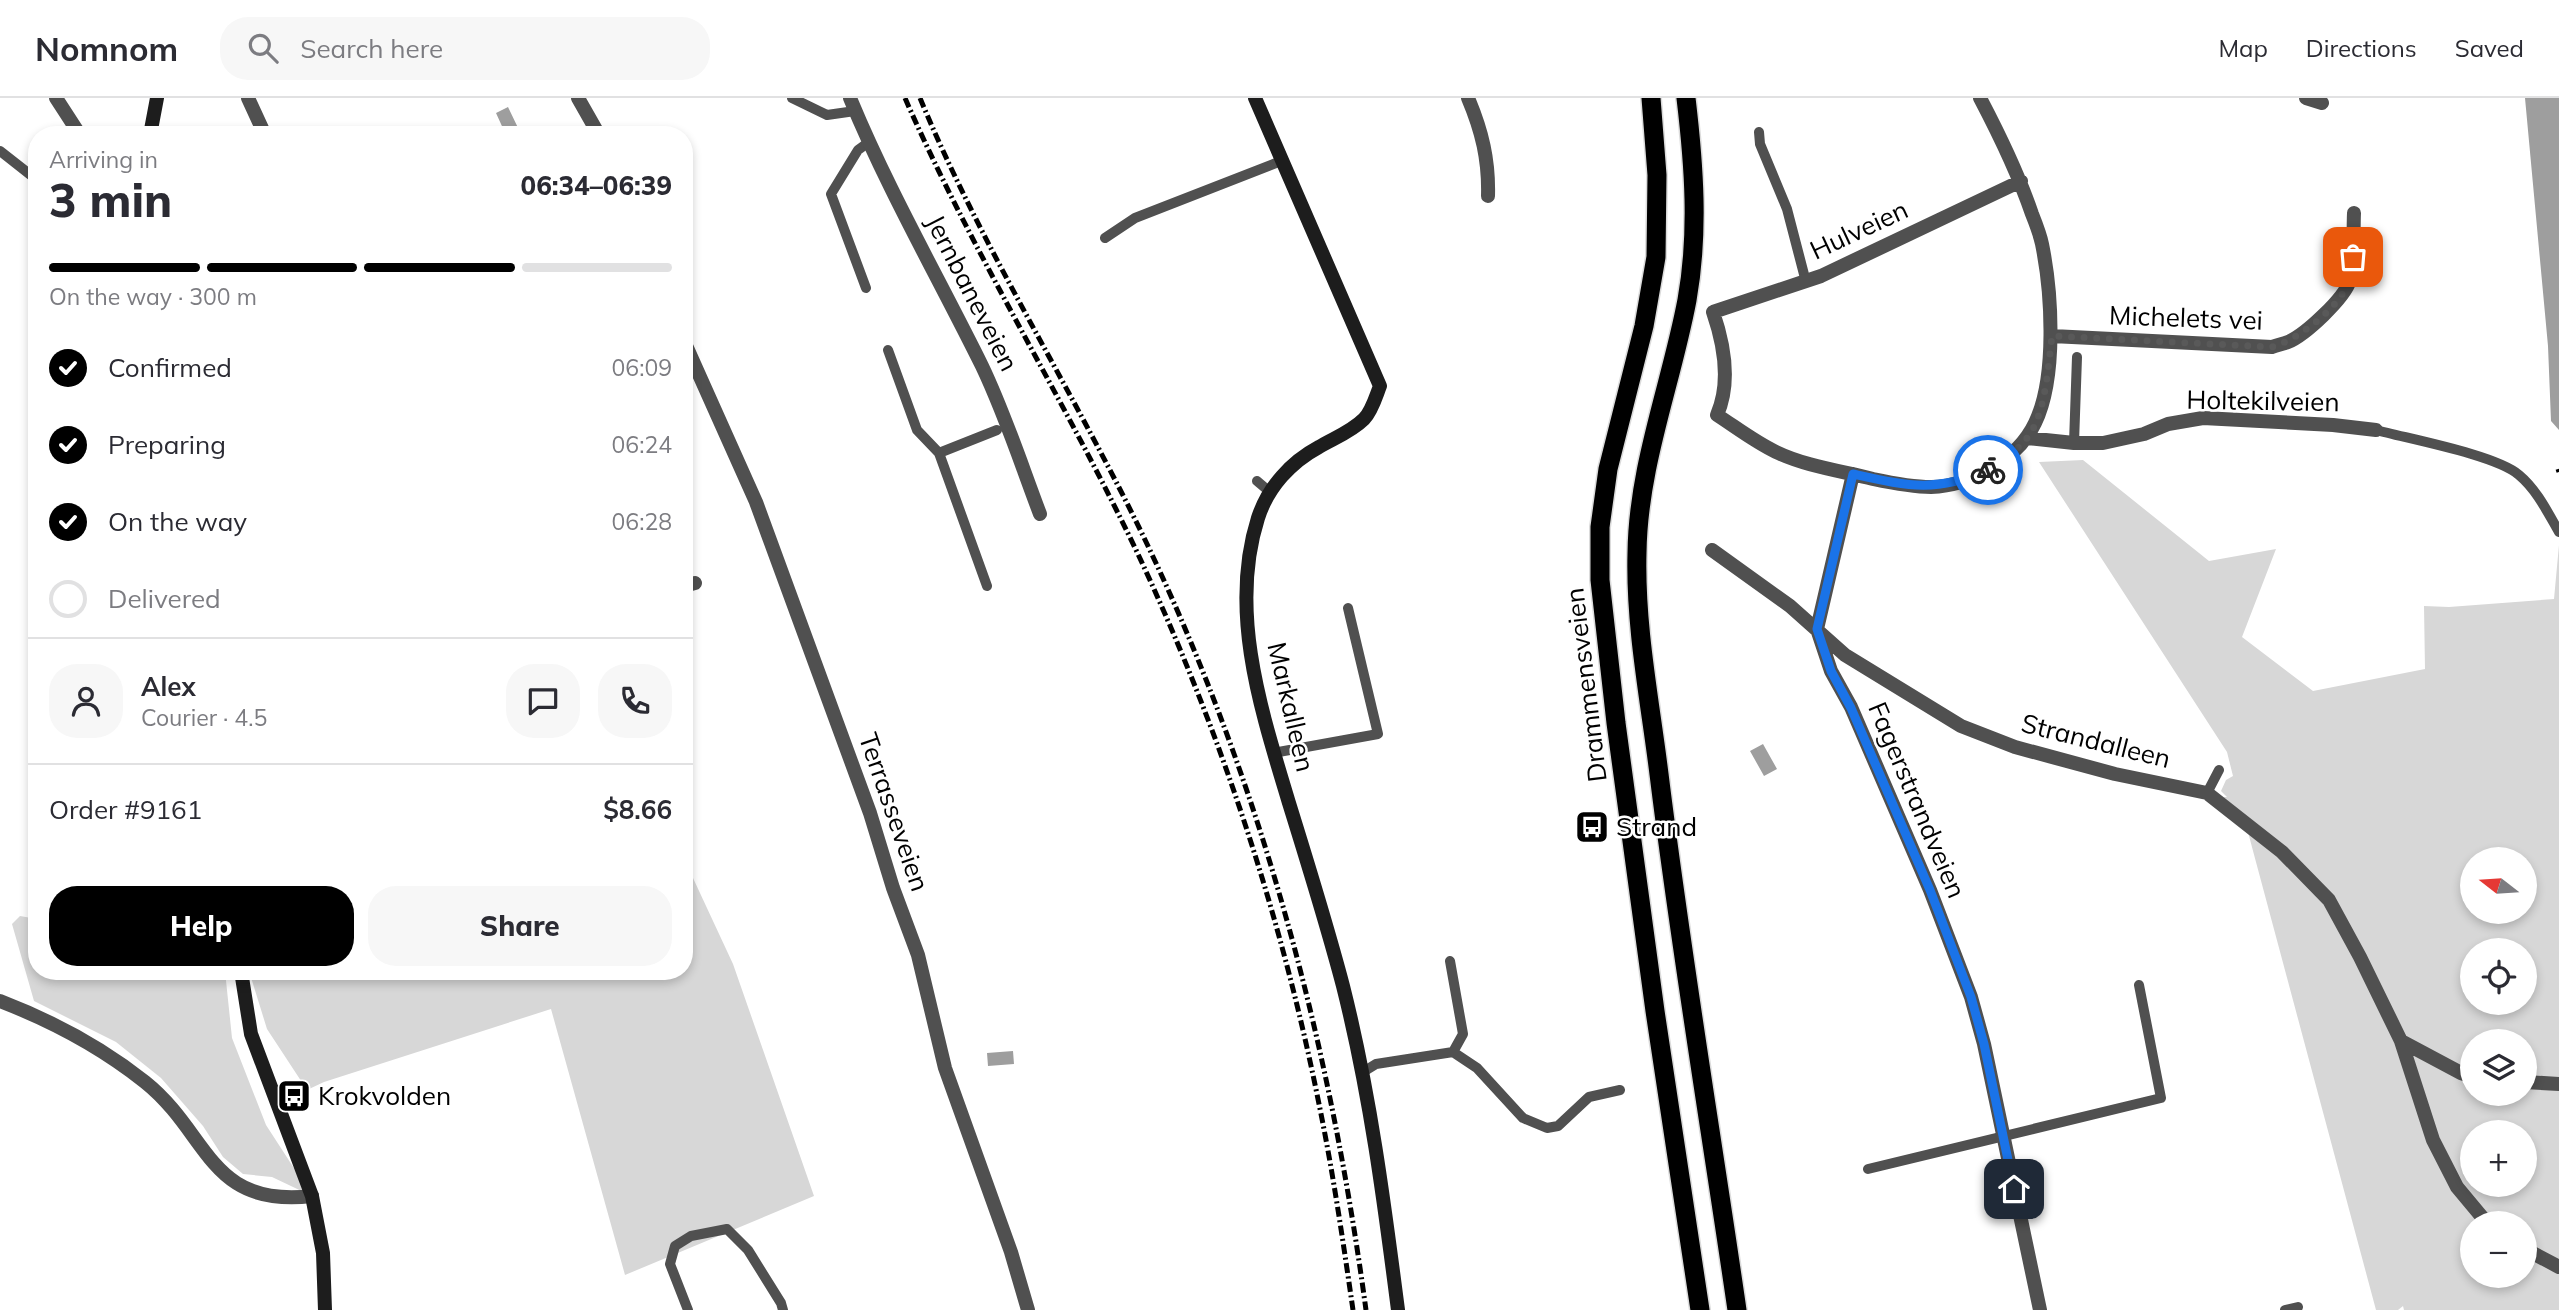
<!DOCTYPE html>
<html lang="en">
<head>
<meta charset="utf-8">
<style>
	body { margin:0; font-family:Mulish,sans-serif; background:#f7f7f7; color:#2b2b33; height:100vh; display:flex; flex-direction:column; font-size:26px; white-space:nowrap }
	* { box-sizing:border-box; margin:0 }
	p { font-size:23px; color:#7c7c81 }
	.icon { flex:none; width:38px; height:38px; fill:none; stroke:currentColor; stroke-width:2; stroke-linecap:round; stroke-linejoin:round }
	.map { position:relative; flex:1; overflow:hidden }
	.side { position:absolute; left:28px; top:28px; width:665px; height:854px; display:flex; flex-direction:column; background:#fff; border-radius:28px; box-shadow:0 4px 10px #0003 }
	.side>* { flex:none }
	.needle { width:46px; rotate:287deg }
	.tools { position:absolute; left:2460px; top:749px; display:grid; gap:14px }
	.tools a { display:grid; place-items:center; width:77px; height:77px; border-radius:50%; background:#fff; box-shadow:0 4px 10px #0003; font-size:35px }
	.pin { position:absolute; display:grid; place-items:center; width:60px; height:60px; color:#fff; margin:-30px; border-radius:14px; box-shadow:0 4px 10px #0006 }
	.courier { position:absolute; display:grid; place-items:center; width:70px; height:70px; margin:-35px; border:5px solid #1a73e8; border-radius:50%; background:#fff; color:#222; box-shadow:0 2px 9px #0007 }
	.summary em { font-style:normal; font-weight:800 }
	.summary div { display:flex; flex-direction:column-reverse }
	.summary { display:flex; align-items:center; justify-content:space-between; height:119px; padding:0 21px }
	h1 { font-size:46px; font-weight:800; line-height:52px }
	.bar { display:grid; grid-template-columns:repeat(4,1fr); gap:10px 7px; align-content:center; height:84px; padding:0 21px }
	.bar i { height:9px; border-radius:5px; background:#e1e1e2 }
	.bar .on { background:#000 }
	.bar p { grid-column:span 4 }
	.line { display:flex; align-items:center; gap:18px; padding:0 21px; border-top:2px solid #e1e1e2 }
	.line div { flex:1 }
	.round { display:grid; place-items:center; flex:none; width:74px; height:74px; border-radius:28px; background:#f7f7f7 }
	ol { padding:0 21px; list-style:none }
	li { display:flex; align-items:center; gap:21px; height:77px }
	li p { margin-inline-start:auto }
	li .icon { padding:7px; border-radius:50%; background:#000; color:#fff; stroke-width:4 }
	li:last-child { color:#7c7c81 }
	li i { width:38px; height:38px; border:4px solid #e1e1e2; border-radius:50% }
	.action { display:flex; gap:14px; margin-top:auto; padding:14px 21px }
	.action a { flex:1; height:80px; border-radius:28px; background:#000; color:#fff; font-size:28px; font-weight:800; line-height:80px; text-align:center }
	.action a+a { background:#f7f7f7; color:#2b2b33 }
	header { display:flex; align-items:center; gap:42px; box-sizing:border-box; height:98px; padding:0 35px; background:#fff; border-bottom:2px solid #e1e1e2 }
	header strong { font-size:33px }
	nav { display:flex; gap:38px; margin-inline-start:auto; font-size:24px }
	.search { width:490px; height:63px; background:#f7f7f7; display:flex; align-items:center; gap:18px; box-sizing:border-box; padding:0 24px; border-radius:28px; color:#7c7c81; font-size:26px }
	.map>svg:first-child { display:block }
	.green { fill:#d7d7d7; fill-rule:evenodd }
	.water { fill:#9e9e9e }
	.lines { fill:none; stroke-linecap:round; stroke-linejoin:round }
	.trunk-casing { stroke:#dbdbdb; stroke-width:22 }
	.service { stroke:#505050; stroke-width:10 }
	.minor { stroke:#505050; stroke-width:14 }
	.secondary { stroke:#1d1d1d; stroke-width:14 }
	.trunk { stroke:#000; stroke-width:19 }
	.rail { stroke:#000; stroke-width:5; stroke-dasharray:10 3.5 2 3.5; stroke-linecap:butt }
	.done { stroke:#595959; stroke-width:7; stroke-dasharray:0 12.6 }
	.route { stroke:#1a73e8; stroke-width:9 }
	.labels { text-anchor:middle; stroke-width:5; stroke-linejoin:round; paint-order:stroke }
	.street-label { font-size:26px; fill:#000; stroke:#fff }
	.poi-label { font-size:26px; fill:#000; stroke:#fff; text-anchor:start }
</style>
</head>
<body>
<header>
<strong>Nomnom</strong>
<div class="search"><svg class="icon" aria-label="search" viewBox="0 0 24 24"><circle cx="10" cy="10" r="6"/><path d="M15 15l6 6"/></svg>Search here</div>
<nav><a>Map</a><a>Directions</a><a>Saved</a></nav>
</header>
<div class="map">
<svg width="2559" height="1212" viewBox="0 0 2559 1212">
	<rect width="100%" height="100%" fill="#fff"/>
	<!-- green -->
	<path class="green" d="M2083,362L2209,463L2276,451L2242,539L2313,593L2425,571L2424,508L2449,509L2554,501L2559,447V1212H2404L2403,1208L2398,1212H2376L2245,723L2223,699H2227L2221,693L2226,682L2233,678L2227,654L2039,364ZM2473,761H2525V814H2473ZM2473,852H2525V905H2473ZM2473,943H2525V996H2473ZM2473,1034H2525V1087H2473ZM2473,1125H2525V1178H2473Z
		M693,780L733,866L814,1098L625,1177L551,911L324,984L307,992L267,931L249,873H684V781Z
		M20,818L37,821V873H225L232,940L266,1027L312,1098L272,1079L243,1076L223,1059L203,1028L161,980L116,944L34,903L12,826Z"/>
	<!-- water -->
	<path class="water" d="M2525,0H2559V332L2551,323L2548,248Z
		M508,9L520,34L506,37L496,15Z
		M1763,646L1777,671L1764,678L1750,653Z
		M1013,953L1014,966L988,968L987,955Z"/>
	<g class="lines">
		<defs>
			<path id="trunk" d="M1651,0L1657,77L1656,159L1644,228L1608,371L1600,429V482L1616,625L1655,913L1700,1212
				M1686,0C1694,67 1699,135 1687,202C1671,287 1638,368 1637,455C1635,529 1650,603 1659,676C1681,855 1711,1033 1737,1212"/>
		</defs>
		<!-- trunk casing -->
		<use href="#trunk" class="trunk-casing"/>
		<!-- service -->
		<path class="service" d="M792,0L827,17L855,13
			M1759,34L1760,46L1787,111L1806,184
			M0,53L37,82
			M1105,140L1135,120L1281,63
			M866,190L831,96L858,52L869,44
			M888,252L917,332L939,355L997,332
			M2376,332C2409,341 2496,357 2519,377C2537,392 2548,415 2559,434
			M2074,345L2077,259
			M939,355L987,488
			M1257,383L1270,394
			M1273,655L1378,636L1348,510
			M2207,695L2219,672
			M1450,863L1463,936L1453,954
			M1363,974L1376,966L1453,954L1477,970L1523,1020L1547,1030L1558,1028L1589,999L1620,992
			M1868,1071L2161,1000L2139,887
			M688,1212L670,1166L675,1148L691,1138L727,1131L748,1152L781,1205L783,1212
			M2285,1212L2298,1209"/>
		<!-- minor -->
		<path class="minor" d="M56,0L80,37
			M248,0L265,37
			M578,0L599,37
			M850,0C888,92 938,179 982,268C1005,316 1021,366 1040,416
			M1468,0C1482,33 1489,62 1488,98
			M1980,0C2000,38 2018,75 2032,116C2036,126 2040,136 2042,146C2052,195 2057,280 2035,325C2018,361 1971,388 1931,389C1912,389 1892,385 1873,381C1841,373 1805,368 1776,354C1755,344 1737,330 1717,317C1731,285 1724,246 1713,214L1821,178L2021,83
			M2306,0L2322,5
			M2052,238L2272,249C2277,247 2283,246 2288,244C2305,237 2345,200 2350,182C2355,160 2353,137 2354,115
			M684,243L756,404L870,715L893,790L918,857L945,970L1011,1154L1028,1212
			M2027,340L2074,345H2103L2144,336L2168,326L2203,320L2333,327L2376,332
			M1853,376L1817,531L1831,573L1851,609L1930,792L1971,899L1984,946L2040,1212
			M1712,452L1790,508L1845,557L1961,628L2015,649L2115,676L2207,695L2282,754L2329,802L2360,859L2401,943L2433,1042L2457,1089L2487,1125
			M684,488L695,485
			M0,903C52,923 101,949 145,984C210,1036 208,1110 312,1098
			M2401,943L2461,975L2473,979
			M2525,984L2559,986
			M2525,1151L2559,1169"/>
		<!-- secondary -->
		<path class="secondary" d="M1255,0L1380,288C1376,298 1372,313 1364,321C1351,334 1334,340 1319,349C1291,364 1268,389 1258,420C1228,514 1262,615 1289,705C1308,766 1327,827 1343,888C1370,995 1384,1103 1398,1212
			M150,37L157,0
			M241,873L251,936L312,1098L323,1155L325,1212"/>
		<!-- trunk -->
		<use href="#trunk" class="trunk"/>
		<!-- rail -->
		<path class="rail" d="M905,0C973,156 1064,301 1137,454C1219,629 1281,816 1319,1006C1333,1074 1343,1143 1353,1212
			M920,0C984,155 1076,297 1148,448C1263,691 1330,946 1366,1212
			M2558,371L2559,374"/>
	</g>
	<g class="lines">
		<!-- done -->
		<path class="done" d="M1988,372C2001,364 2017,353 2027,340C2046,316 2048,268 2052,238L2272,249C2299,241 2336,212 2348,186C2352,179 2352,167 2353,159"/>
		<!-- route -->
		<path class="route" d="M1988,372C1935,395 1908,388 1853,376L1817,531L1831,573L1851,610L1930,792L1971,899L1984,946L2014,1091"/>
	</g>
	<!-- icons -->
	<defs>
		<symbol id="bus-square" viewBox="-11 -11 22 22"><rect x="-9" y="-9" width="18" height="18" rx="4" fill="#000" stroke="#fff"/><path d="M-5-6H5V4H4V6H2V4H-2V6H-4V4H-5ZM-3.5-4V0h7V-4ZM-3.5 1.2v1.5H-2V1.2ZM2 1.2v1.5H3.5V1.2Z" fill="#fff"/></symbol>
	</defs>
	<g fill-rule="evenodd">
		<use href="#bus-square" x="1573" y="710" width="38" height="38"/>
		<use href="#bus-square" x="275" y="979" width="38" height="38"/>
	</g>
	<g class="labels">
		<!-- street labels -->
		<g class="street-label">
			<text transform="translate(1859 132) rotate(-25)" y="9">Hulveien</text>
			<text transform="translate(972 195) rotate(63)" y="9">Jernbaneveien</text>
			<text transform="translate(2186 220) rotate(2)" y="9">Michelets vei</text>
			<text transform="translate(2263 303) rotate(1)" y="9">Holtekilveien</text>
			<text transform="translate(1586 587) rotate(-97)" y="9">Drammensveien</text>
			<text transform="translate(1291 609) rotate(77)" y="9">Markalleen</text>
			<text transform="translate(2096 643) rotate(14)" y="9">Strandalleen</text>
			<text transform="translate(1917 702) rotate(67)" y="9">Fagerstrandveien</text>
			<text transform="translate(894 714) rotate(71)" y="9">Terrasseveien</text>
		</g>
		<!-- poi labels -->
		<g class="poi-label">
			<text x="1616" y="738">Strand</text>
			<text x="318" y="1007">Krokvolden</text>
		</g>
	</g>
</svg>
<div class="tools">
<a><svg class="needle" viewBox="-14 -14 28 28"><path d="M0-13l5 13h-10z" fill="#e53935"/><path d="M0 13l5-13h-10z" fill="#7c7c81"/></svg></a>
<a><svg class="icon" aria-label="locate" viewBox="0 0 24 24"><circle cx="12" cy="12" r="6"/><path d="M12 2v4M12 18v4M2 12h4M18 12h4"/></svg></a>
<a><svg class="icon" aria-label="layers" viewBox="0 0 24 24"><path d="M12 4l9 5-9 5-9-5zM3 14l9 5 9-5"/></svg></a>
<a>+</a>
<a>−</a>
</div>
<div class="pin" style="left:2353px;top:159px;background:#ea580c"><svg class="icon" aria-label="bag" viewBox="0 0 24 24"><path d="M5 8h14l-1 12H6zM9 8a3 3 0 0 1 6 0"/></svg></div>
<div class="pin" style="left:2014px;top:1091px;background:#1f2937"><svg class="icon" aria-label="home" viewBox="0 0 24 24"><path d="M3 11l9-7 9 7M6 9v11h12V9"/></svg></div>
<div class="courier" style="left:1988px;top:372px"><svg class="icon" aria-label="bike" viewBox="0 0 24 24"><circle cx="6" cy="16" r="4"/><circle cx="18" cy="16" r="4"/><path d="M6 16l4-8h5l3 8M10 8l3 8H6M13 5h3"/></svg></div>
<section class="side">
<div class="summary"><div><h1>3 min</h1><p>Arriving in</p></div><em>06:34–06:39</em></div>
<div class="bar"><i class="on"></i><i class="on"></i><i class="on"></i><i></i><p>On the way · 300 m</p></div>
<ol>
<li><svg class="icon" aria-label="check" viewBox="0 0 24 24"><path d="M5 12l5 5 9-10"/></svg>Confirmed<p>06:09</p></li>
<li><svg class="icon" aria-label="check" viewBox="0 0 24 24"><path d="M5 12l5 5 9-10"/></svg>Preparing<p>06:24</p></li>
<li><svg class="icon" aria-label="check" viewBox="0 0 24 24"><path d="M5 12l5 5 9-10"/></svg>On the way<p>06:28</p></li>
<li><i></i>Delivered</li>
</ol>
<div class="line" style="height:126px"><a class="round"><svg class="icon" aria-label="person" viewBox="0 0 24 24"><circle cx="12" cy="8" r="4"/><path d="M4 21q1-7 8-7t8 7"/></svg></a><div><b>Alex</b><p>Courier · 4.5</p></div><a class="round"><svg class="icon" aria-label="chat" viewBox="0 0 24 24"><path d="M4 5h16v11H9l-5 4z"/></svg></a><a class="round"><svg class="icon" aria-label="phone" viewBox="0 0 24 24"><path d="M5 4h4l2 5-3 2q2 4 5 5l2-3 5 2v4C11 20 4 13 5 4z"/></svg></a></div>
<div class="line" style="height:91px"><div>Order #9161</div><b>$8.66</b></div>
<div class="action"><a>Help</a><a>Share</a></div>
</section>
</div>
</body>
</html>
